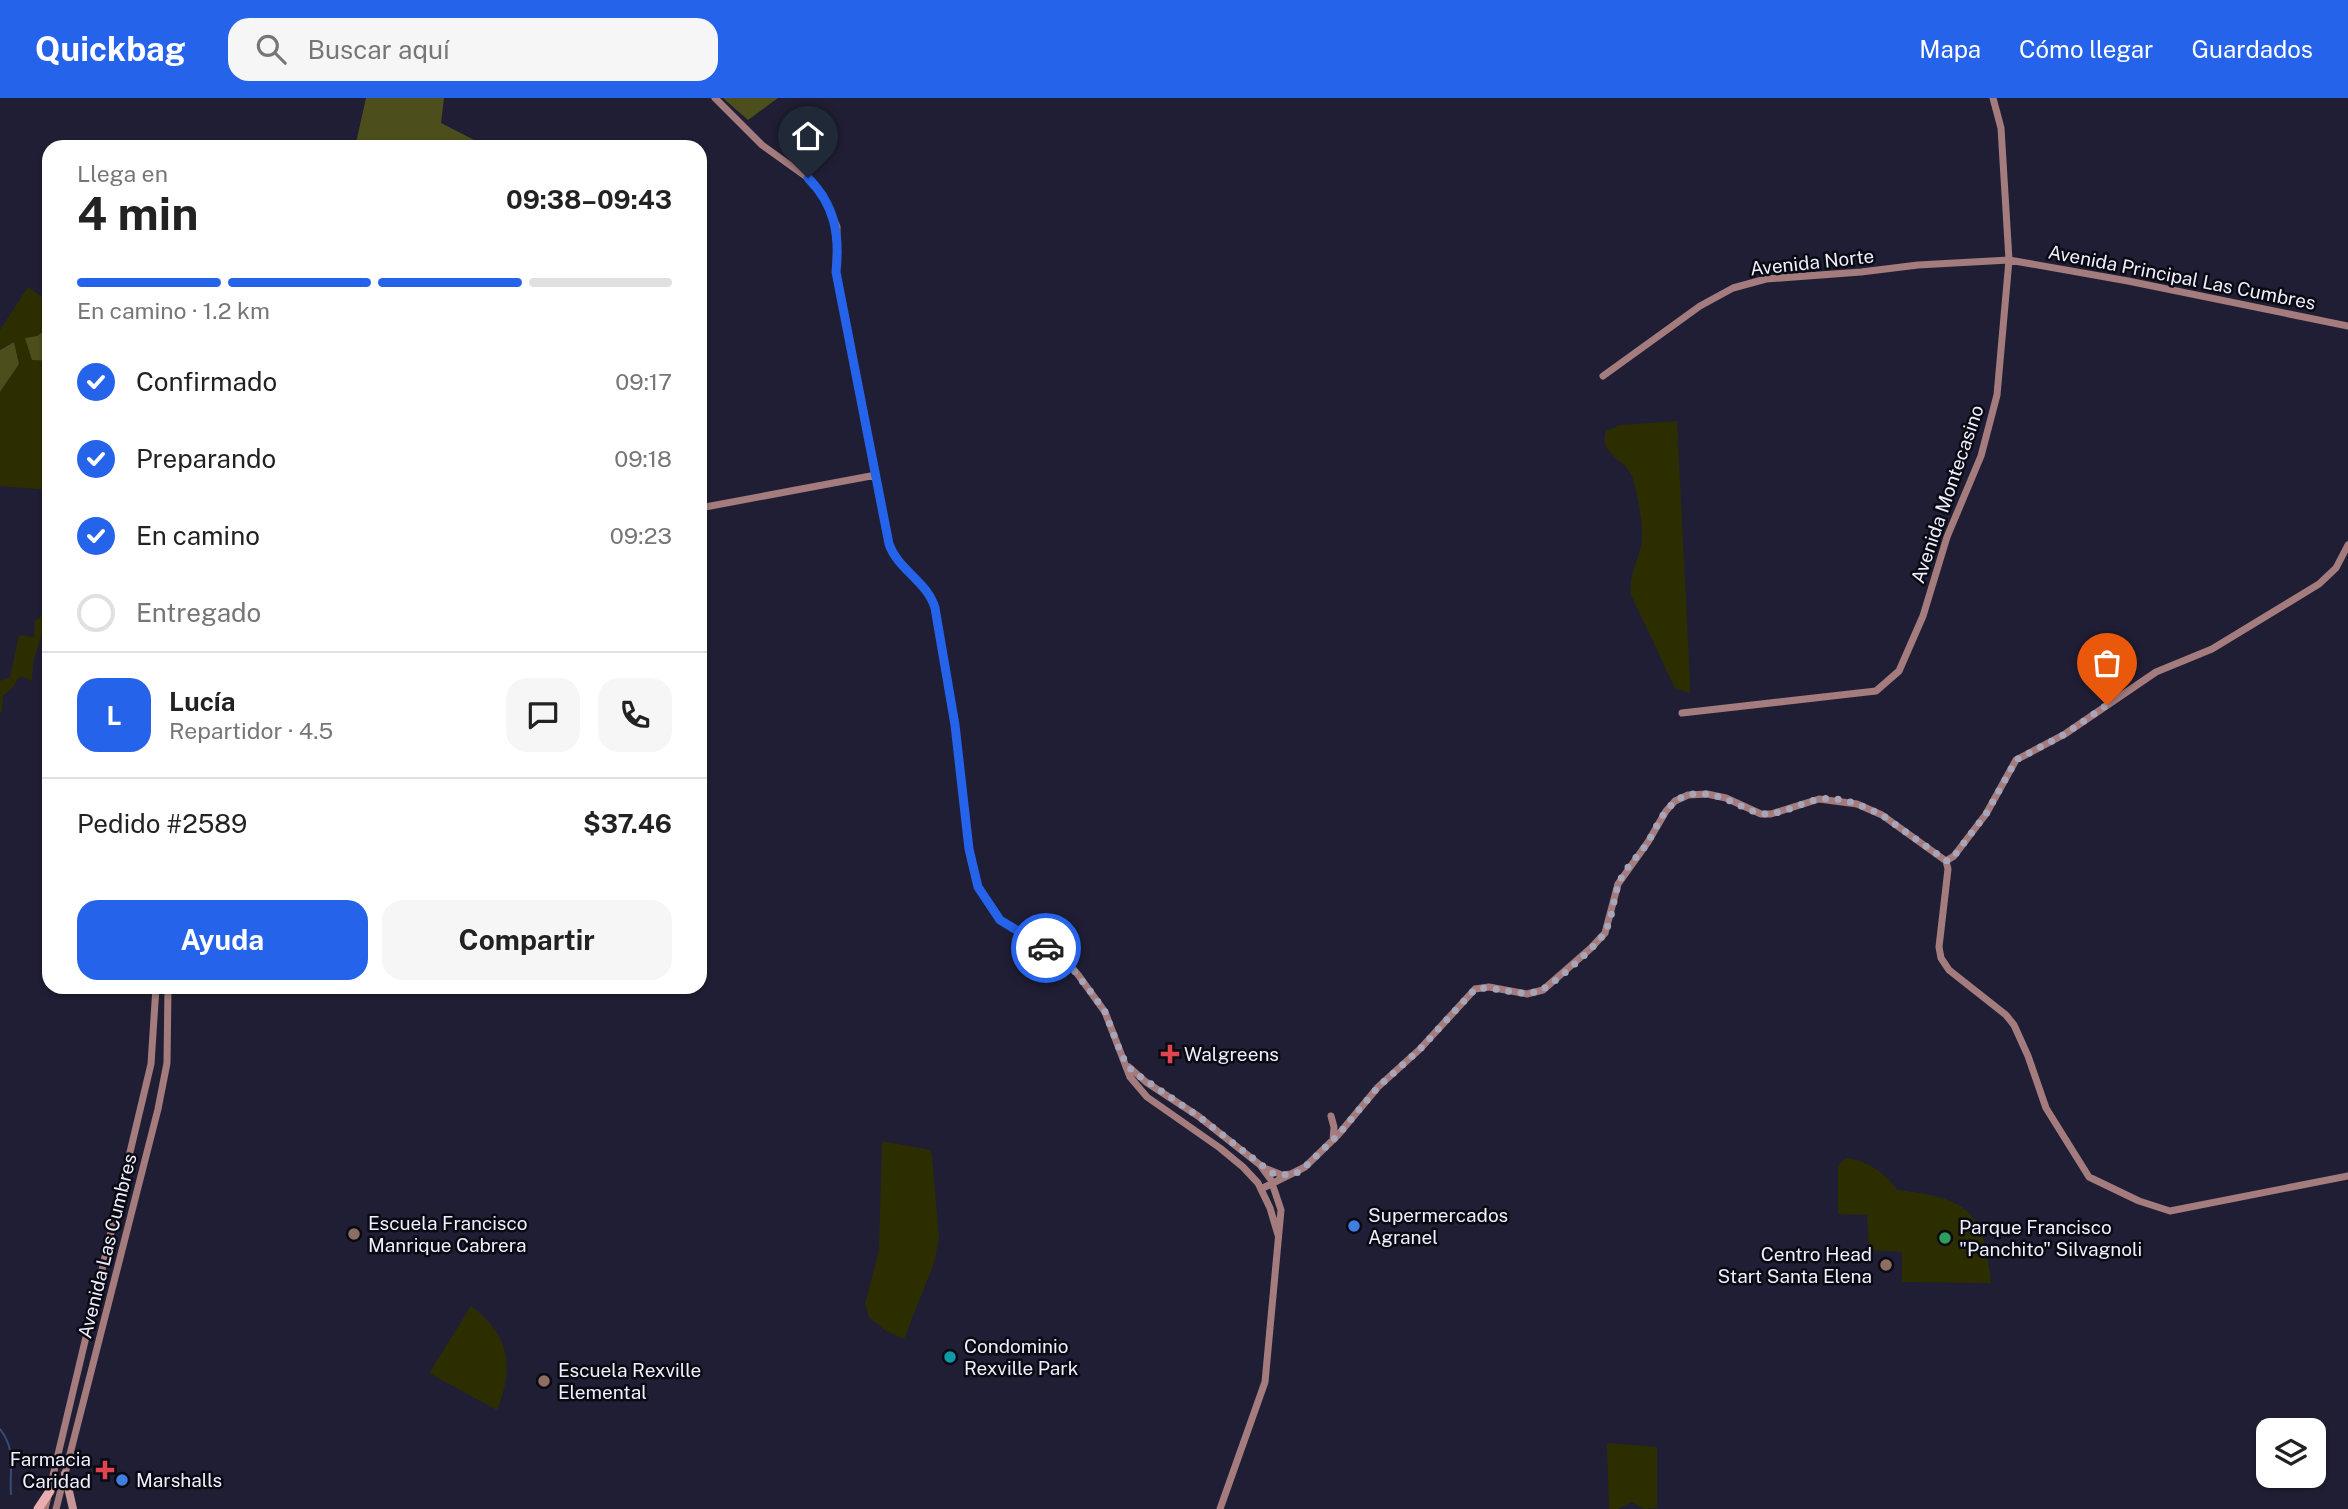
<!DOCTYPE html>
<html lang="es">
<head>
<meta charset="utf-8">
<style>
	body { margin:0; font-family:"Public Sans",sans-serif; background:#f6f6f6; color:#222; height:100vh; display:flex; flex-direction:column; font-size:26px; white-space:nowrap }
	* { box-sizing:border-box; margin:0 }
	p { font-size:23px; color:#767676 }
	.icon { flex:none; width:38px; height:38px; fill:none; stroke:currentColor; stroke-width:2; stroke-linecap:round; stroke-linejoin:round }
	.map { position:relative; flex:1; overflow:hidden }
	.sheet { position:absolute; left:42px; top:42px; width:665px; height:854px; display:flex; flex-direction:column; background:#fff; border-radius:21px; box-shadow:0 2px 5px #0004 }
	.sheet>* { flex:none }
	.controls { position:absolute; left:2256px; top:1320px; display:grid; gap:14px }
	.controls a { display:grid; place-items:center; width:70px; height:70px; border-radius:14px; background:#fff; box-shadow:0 2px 5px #0004; font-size:35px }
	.pin { position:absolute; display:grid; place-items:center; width:60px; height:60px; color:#fff; margin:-72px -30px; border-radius:50% 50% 50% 0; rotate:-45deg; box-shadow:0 0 7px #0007 }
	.pin .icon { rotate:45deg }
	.courier { position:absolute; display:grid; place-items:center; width:70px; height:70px; margin:-35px; border:5px solid #2563eb; border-radius:50%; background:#fff; color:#222; box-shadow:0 2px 9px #0007 }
	.summary em { font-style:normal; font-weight:700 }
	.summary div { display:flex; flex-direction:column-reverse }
	.summary { display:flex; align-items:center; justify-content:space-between; height:119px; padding:0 35px }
	h1 { font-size:46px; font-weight:700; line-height:52px }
	.bar { display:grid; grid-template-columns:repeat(4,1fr); gap:10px 7px; align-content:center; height:84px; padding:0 35px }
	.bar i { height:9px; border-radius:5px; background:#e0e0e0 }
	.bar .active { background:#2563eb }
	.bar p { grid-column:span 4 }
	.line { display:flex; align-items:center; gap:18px; padding:0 35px; border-top:2px solid #e0e0e0 }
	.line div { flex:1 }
	.round { display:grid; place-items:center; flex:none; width:74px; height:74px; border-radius:21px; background:#f6f6f6 }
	ol { padding:0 35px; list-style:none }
	li { display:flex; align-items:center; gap:21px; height:77px }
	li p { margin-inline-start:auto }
	li .icon { padding:7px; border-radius:50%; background:#2563eb; color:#fff; stroke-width:4 }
	li:last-child { color:#767676 }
	li i { width:38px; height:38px; border:4px solid #e0e0e0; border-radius:50% }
	.cta { display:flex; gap:14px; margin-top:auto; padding:14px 35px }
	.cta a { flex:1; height:80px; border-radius:21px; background:#2563eb; color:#fff; font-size:28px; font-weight:700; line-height:80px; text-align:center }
	.cta a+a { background:#f6f6f6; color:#222 }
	header { display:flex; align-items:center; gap:42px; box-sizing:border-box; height:98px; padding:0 35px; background:#2563eb; color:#fff }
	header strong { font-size:33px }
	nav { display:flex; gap:38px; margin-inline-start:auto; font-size:24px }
	.search { width:490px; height:63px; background:#f6f6f6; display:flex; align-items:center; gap:18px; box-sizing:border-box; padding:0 24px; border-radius:21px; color:#767676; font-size:26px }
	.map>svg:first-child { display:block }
	.green { fill:#2d2e00 }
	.forest { fill:#4c4f1b }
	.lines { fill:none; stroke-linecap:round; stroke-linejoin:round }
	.stream { stroke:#354c74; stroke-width:2 }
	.secondary { stroke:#a47c7d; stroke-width:7 }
	.primary { stroke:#c99697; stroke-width:8 }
	.highway { stroke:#eaadae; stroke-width:9 }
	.done { stroke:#a7a5b7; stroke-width:7; stroke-dasharray:0 12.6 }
	.route { stroke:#2563eb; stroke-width:9 }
	.health-dot { fill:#e0444e; stroke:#0a0a13; stroke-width:2.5 }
	.shop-dot { fill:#3f7fe0; stroke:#0a0a13; stroke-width:2.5 }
	.education-dot { fill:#8d6e63; stroke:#0a0a13; stroke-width:2.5 }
	.leisure-dot { fill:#2e9e5b; stroke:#0a0a13; stroke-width:2.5 }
	.culture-dot { fill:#0f9aa8; stroke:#0a0a13; stroke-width:2.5 }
	.labels { text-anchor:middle; stroke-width:5; stroke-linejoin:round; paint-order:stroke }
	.street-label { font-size:19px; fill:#efeefe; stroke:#0a0a13 }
	.poi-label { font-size:19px; fill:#efeefe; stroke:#0a0a13; text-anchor:start }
</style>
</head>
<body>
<header>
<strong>Quickbag</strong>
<div class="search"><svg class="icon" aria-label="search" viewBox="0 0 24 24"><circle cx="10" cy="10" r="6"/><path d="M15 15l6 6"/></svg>Buscar aquí</div>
<nav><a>Mapa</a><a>Cómo llegar</a><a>Guardados</a></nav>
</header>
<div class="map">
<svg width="2348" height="1411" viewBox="0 0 2348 1411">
	<rect width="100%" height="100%" fill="#201e34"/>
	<!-- green -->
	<path class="green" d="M28,189L41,198L49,193V230L37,238L26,240L32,262L49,263V392L0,388V294L19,266L14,244L0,251V232Z
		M1677,323L1690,583V595L1675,590L1631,497C1629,471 1641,460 1642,440C1643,422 1637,397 1633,381C1626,359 1598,358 1606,333L1620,327Z
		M43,496H49V525L42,536L33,564L32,583L24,579L18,580L13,589L3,598L2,614H0V583L10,579L19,537L34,539L35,523L41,519C43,512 43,504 43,496Z
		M882,1043L930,1052L932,1058L939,1139L934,1165L904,1241L886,1233L869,1219L865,1206L879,1152Z
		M1846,1060C1866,1062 1886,1075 1897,1092C1969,1100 1984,1113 1991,1185L1902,1184V1154L1869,1152L1867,1117L1838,1116V1068Z
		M471,1208C509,1237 515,1267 497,1312L429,1275Z
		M1607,1345L1657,1349V1410L1644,1411L1632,1404L1618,1411H1609Z"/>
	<!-- forest -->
	<path class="forest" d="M366,0H444L441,25L488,49H355Z
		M723,0H778L748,22Z
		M49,230V263L32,262L25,240L37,238Z
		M14,244L19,266L0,294V252Z"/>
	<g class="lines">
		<!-- stream -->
		<path class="stream" d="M0,1331C17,1353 9,1370 11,1396"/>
		<!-- secondary -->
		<path class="secondary" d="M715,0L762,47L808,80L823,97L837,129L836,175L889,446C899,472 927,483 935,510L955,627L969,751L978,789L1000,822L1065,861L1079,878L1105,914L1130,979L1147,999L1220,1050L1243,1069L1258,1085L1270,1110L1278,1137
			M1603,278L1700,208L1733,190L1766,181L1861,174L1918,167L2009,162L2128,183L2348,228
			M700,410L876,377
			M1682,615L1876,593L1899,573L1923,518L1947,439L1981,358L1997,297L2009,162L2001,30L1993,0
			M1946,763L1948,771L1939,849L1941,860L1949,872L2006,917L2014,927L2028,958L2046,1010L2089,1079L2139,1103L2170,1113L2348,1078
			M1946,763L1954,758L1986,716L2016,662L2065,636L2156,574L2212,551L2319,486L2336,470L2348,447
			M1129,969L1146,984L1198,1018L1264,1070L1282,1077L1291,1076
			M1331,1018L1334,1029L1333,1042
			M1261,1091L1305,1069L1338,1037L1378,989L1420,951L1475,891L1489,889L1527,896L1543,892L1591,850L1605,835L1618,786L1648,744L1666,713L1675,703L1688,697L1707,696L1726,700L1761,716H1771L1819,701L1857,706L1882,717L1946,763
			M45,1411L151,966L156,889
			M56,1411L158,1011L167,965L168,889
			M1220,1411L1265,1284L1281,1112L1271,1082L1260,1067"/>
		<!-- primary -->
		<path class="primary" d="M65,1376L73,1411"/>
		<!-- highway -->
		<path class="highway" d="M38,1411L50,1393"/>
	</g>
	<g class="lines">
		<!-- done -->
		<path class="done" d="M1046,850L1065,861L1094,898L1105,914L1122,958L1132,973L1198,1018L1272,1075L1282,1077L1295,1076L1305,1069L1338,1037L1378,989L1420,951L1475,891C1498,887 1523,902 1543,891C1556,884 1599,846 1605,834C1613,819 1613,802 1618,788C1623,771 1639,758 1648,744C1654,734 1659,721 1667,712C1672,705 1680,699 1688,697C1722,689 1746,718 1770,716C1785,714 1800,706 1815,702C1836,696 1864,708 1882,717L1947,763L1954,758L1986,716L2016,662L2065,636L2107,607"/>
		<!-- route -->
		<path class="route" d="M808,80C835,107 840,137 836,174L889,446C898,472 927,483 935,510L955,627L969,751L978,789L1000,822L1046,850"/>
	</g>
	<!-- markers -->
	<g class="health-dot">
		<path d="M1166.5 945.5h7v7h7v7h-7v7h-7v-7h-7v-7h7z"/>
		<path d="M101.5 1361.5h7v7h7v7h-7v7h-7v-7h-7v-7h7z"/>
	</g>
	<g class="shop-dot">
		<circle cx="1354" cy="1128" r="7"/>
		<circle cx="122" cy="1382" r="7"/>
	</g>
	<g class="education-dot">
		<circle cx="354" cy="1136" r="7"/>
		<circle cx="1886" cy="1167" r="7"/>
		<circle cx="544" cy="1283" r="7"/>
	</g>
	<circle class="leisure-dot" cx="1945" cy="1140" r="7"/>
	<circle class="culture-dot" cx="950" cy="1259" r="7"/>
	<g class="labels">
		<!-- street labels -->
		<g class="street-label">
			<text transform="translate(1812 164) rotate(-6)" y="7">Avenida Norte</text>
			<text transform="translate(2182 179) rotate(11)" y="7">Avenida Principal Las Cumbres</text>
			<text transform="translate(1947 396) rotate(-71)" y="7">Avenida Montecasino</text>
			<text transform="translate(107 1148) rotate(-76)" y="7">Avenida Las Cumbres</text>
		</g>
		<!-- poi labels -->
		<g class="poi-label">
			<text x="1184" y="963">Walgreens</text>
			<text x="1368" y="1124">Supermercados<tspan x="1368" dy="22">Agranel</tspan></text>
			<text x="368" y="1132">Escuela Francisco<tspan x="368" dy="22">Manrique Cabrera</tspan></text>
			<text x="1959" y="1136">Parque Francisco<tspan x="1959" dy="22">"Panchito" Silvagnoli</tspan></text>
			<text x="1872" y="1163" text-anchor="end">Centro Head<tspan x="1872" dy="22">Start Santa Elena</tspan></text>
			<text x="964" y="1255">Condominio<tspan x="964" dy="22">Rexville Park</tspan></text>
			<text x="558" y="1279">Escuela Rexville<tspan x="558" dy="22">Elemental</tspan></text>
			<text x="91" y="1368" text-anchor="end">Farmacia<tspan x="91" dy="22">Caridad</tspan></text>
			<text x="136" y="1389">Marshalls</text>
		</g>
	</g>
</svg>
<div class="controls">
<a><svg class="icon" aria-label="layers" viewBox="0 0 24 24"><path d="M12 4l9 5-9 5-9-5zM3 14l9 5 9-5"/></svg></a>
</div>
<div class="pin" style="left:2107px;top:607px;background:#ea580c"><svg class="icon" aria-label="bag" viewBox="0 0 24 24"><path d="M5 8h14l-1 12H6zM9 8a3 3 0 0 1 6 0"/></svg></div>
<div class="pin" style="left:808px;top:80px;background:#1f2937"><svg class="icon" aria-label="home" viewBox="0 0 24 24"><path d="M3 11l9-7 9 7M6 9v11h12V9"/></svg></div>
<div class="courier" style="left:1046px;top:850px"><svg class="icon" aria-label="car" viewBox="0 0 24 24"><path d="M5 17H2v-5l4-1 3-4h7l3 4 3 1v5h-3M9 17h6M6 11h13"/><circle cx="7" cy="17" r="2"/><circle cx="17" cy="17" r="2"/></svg></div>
<section class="sheet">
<div class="summary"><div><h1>4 min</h1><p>Llega en</p></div><em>09:38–09:43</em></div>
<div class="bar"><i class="active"></i><i class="active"></i><i class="active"></i><i></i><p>En camino · 1.2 km</p></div>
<ol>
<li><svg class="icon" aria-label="check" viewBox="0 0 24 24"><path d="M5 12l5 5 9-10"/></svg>Confirmado<p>09:17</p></li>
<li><svg class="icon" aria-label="check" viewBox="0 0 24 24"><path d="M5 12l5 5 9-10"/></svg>Preparando<p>09:18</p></li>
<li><svg class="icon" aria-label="check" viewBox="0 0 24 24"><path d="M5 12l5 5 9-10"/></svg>En camino<p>09:23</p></li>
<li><i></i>Entregado</li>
</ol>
<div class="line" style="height:126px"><b class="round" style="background:#2563eb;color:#fff">L</b><div><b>Lucía</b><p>Repartidor · 4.5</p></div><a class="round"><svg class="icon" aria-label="chat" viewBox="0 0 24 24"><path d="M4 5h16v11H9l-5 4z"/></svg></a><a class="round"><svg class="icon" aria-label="phone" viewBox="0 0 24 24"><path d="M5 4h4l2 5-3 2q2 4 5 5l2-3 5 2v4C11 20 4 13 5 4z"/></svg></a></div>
<div class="line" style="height:91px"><div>Pedido #2589</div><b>$37.46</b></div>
<div class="cta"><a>Ayuda</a><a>Compartir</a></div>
</section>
</div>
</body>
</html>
